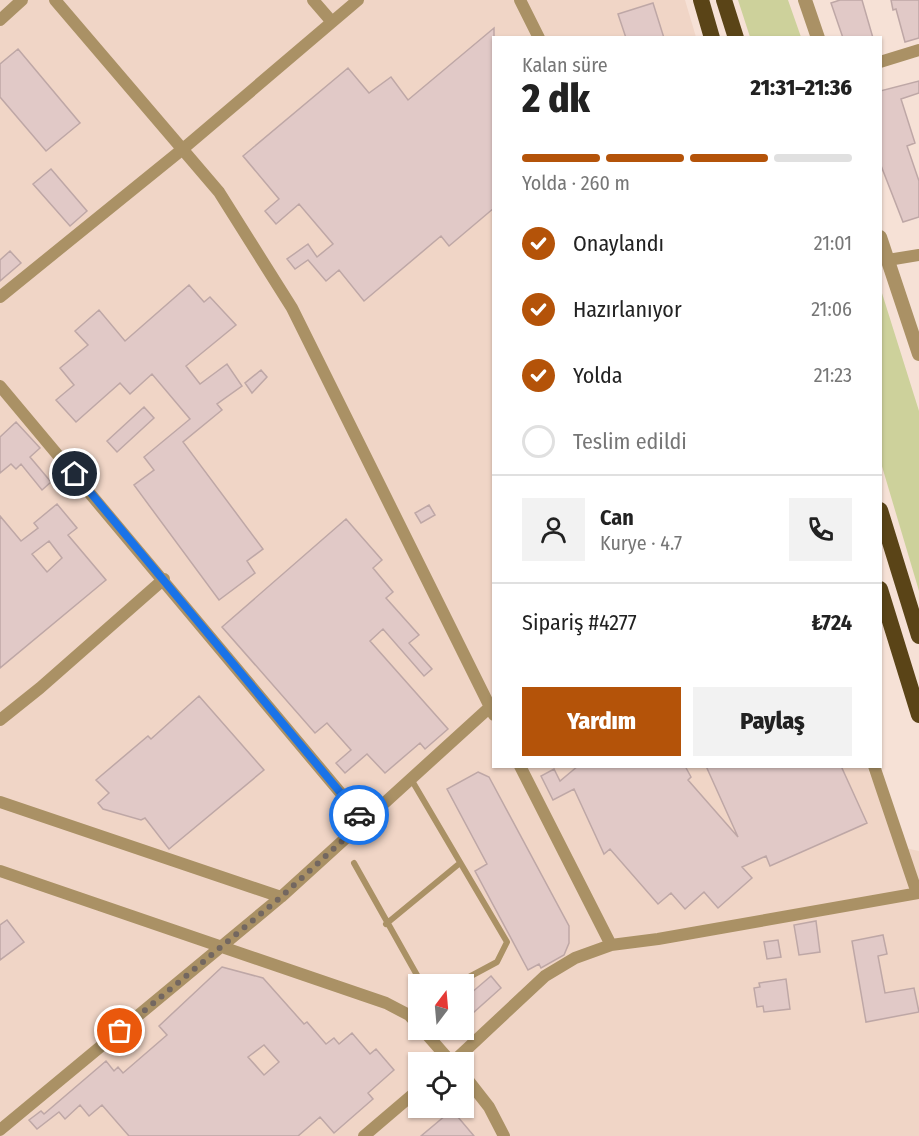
<!DOCTYPE html>
<html lang="tr">
<head>
<meta charset="utf-8">
<style>
	body { margin:0; font-family:"Fira Sans Condensed",sans-serif; background:#f2f2f2; color:#222; height:100vh; display:flex; flex-direction:column; font-size:22px; white-space:nowrap }
	* { box-sizing:border-box; margin:0 }
	p { font-size:20px; color:#767676 }
	.icon { flex:none; width:33px; height:33px; fill:none; stroke:currentColor; stroke-width:2; stroke-linecap:round; stroke-linejoin:round }
	.map { position:relative; flex:1; overflow:hidden }
	.details { position:absolute; left:492px; top:36px; width:390px; height:732px; display:flex; flex-direction:column; background:#fff; border-radius:0px; box-shadow:0 2px 4px #0004 }
	.details>* { flex:none }
	.needle { width:39px; rotate:16deg }
	.controls { position:absolute; left:408px; top:974px; display:grid; gap:12px }
	.controls a { display:grid; place-items:center; width:66px; height:66px; border-radius:0px; background:#fff; box-shadow:0 2px 4px #0004; font-size:30px }
	.pin { position:absolute; display:grid; place-items:center; width:51px; height:51px; color:#fff; margin:-26px; border:3px solid #fff; border-radius:50%; box-shadow:0 2px 6px #0007 }
	.courier { position:absolute; display:grid; place-items:center; width:60px; height:60px; margin:-30px; border:4px solid #1a73e8; border-radius:50%; background:#fff; color:#222; box-shadow:0 2px 8px #0007 }
	.overview em { font-style:normal; font-weight:800 }
	.overview div { display:flex; flex-direction:column-reverse }
	.overview { display:flex; align-items:center; justify-content:space-between; height:102px; padding:0 30px }
	h1 { font-size:39px; font-weight:800; line-height:45px }
	.bar { display:grid; grid-template-columns:repeat(4,1fr); gap:9px 6px; align-content:center; height:72px; padding:0 30px }
	.bar i { height:8px; border-radius:4px; background:#e0e0e0 }
	.bar .current { background:#b45309 }
	.bar p { grid-column:span 4 }
	.line { display:flex; align-items:center; gap:15px; padding:0 30px; border-top:2px solid #e0e0e0 }
	.line div { flex:1 }
	.round { display:grid; place-items:center; flex:none; width:63px; height:63px; border-radius:0px; background:#f2f2f2 }
	ol { padding:0 30px; list-style:none }
	li { display:flex; align-items:center; gap:18px; height:66px }
	li p { margin-inline-start:auto }
	li .icon { padding:6px; border-radius:50%; background:#b45309; color:#fff; stroke-width:4 }
	li:last-child { color:#767676 }
	li i { width:33px; height:33px; border:3px solid #e0e0e0; border-radius:50% }
	.button { display:flex; gap:12px; margin-top:auto; padding:12px 30px }
	.button a { flex:1; height:69px; border-radius:0px; background:#b45309; color:#fff; font-size:24px; font-weight:800; line-height:69px; text-align:center }
	.button a+a { background:#f2f2f2; color:#222 }
	.map>svg:first-child { display:block }
	.built { fill:#f0d5c6; fill-rule:evenodd }
	.green { fill:#cdd19b }
	.building { fill:#e1c9c7; stroke:#bea7a6; stroke-width:1.5; fill-rule:evenodd }
	.lines { fill:none; stroke-linecap:round; stroke-linejoin:round }
	.service { stroke:#aa9165; stroke-width:6 }
	.minor { stroke:#aa9165; stroke-width:12 }
	.tertiary { stroke:#aa9165; stroke-width:14 }
	.trunk { stroke:#5a4417; stroke-width:16 }
	.done { stroke:#736760; stroke-width:6; stroke-dasharray:0 10.8 }
	.route { stroke:#1a73e8; stroke-width:8 }
</style>
</head>
<body>
<div class="map">
<svg width="919" height="1136" viewBox="0 0 919 1136">
	<rect width="100%" height="100%" fill="#f6e1d6"/>
	<!-- built -->
	<path class="built" d="M0,0H685L696,37L494,38V766L867,767L900,847L919,851V1136H0ZM418,984H464V1029H418ZM418,1062H464V1107H418Z"/>
	<!-- green -->
	<path class="green" d="M738,0H788L801,37H750Z
		M881,290L919,411V591L881,463Z"/>
	<!-- building -->
	<path class="building" d="M840,0H862L873,38H843L831,3Z
		M891,0H919V38L905,42L896,9L893,10Z
		M653,3L664,38H626L618,14Z
		M494,28V208L449,246L441,236L364,301L339,270L326,281L308,260L295,269L287,259L308,244L317,257L333,244L299,204L276,224L265,211L279,199L243,156L348,68L369,93L391,77L408,100Z
		M18,49L80,123L46,151L0,97V64Z
		M919,81V93L901,99L915,143L907,146L919,181V217L903,222L880,163V91Z
		M51,169L87,211L70,226L33,184Z
		M10,251L21,263L0,281V260Z
		M189,285L204,302L210,297L236,325L186,366L200,384L227,364L242,386L217,404L222,410L183,442L263,549L247,561L255,573L219,600L134,485L154,470L144,457L190,419L152,374L130,394L120,383L76,422L56,400L74,385L60,368L88,345L75,331L99,310L125,341Z
		M261,370L267,377L252,393L245,383Z
		M144,407L154,418L117,452L107,441Z
		M16,422L40,448L30,457L51,482L42,490L21,464L16,469L11,464L0,473V437Z
		M57,504L77,528L68,535L106,580L0,668V516L21,541L38,528L34,523ZM49,541L62,558L47,572L32,554Z
		M429,505L435,515L421,523L415,513Z
		M346,519L382,560L373,568L393,592L386,598L419,635L409,643L432,669L424,676L383,629L370,641L448,729L425,749L420,743L385,773L367,754L345,773L336,763L351,750L327,723L315,733L222,627Z
		M199,696L264,770L169,849L145,818L141,820L103,809L98,803L109,793L96,780L148,736L151,739Z
		M578,766H685L691,777L688,780L738,837L706,766H841L867,823L770,866L766,856L742,867L752,878L718,908L704,892L685,909L671,893L658,904L610,849L604,854L574,789L553,800L541,776L554,769L560,781Z
		M478,772L489,777L569,926V943L564,955L541,968L539,964L528,970L475,871L487,864L447,789Z
		M7,920L24,942L0,960V925Z
		M816,921L820,952L799,955L794,925Z
		M883,935L887,954L878,956L885,993L914,988L919,1012L866,1022L852,941Z
		M778,940L781,957L767,959L764,942Z
		M222,967L263,978L304,1024L307,1022L326,1044L334,1038L339,1044L352,1033L370,1054L376,1049L394,1070L368,1093L373,1099L334,1133L320,1117L298,1136H129L102,1105L89,1116L80,1105L65,1119L59,1112L37,1129L29,1120L41,1111L44,1114L106,1061L114,1071L118,1067L123,1073L167,1035L159,1026ZM264,1045L279,1062L264,1075L248,1057Z
		M491,976L501,988L464,1021V999Z
		M786,979L790,1009L764,1012L763,1006L757,1007L754,988L760,987L759,983Z
		M452,1110L474,1136H421Z"/>
	<g class="lines">
		<!-- service -->
		<path class="service" d="M411,779L507,942L497,962L456,984
			M354,863L422,984
			M386,924L460,863"/>
		<!-- minor -->
		<path class="minor" d="M55,0L219,192L292,308L494,715
			M313,0L332,22
			M520,0L539,38
			M0,20L22,0
			M880,62L919,50
			M888,260L919,255
			M0,297L184,148L358,0
			M0,386L364,821
			M0,720L40,688L164,579
			M520,766L611,945
			M874,766L917,893
			M0,802L281,897
			M0,871L386,1003L409,1015L418,1025
			M422,1029L451,1062
			M453,1062L545,976L575,958L611,945L658,939L919,893
			M464,1075L489,1107L504,1136
			M0,1130L281,897L490,707
			M364,1136L418,1090"/>
		<!-- tertiary -->
		<path class="tertiary" d="M805,0L818,38
			M880,237L919,354"/>
		<!-- trunk -->
		<path class="trunk" d="M701,0L712,38
			M724,0L736,38
			M880,510L919,636
			M880,589L919,715"/>
	</g>
	<g class="lines">
		<!-- done -->
		<path class="done" d="M120,1031L281,897L364,821L359,815"/>
		<!-- route -->
		<path class="route" d="M75,474L359,815"/>
	</g>
</svg>
<div class="controls">
<a><svg class="needle" viewBox="-14 -14 28 28"><path d="M0-13l5 13h-10z" fill="#e53935"/><path d="M0 13l5-13h-10z" fill="#767676"/></svg></a>
<a><svg class="icon" aria-label="locate" viewBox="0 0 24 24"><circle cx="12" cy="12" r="6"/><path d="M12 2v4M12 18v4M2 12h4M18 12h4"/></svg></a>
</div>
<div class="pin" style="left:120px;top:1031px;background:#ea580c"><svg class="icon" aria-label="bag" viewBox="0 0 24 24"><path d="M5 8h14l-1 12H6zM9 8a3 3 0 0 1 6 0"/></svg></div>
<div class="pin" style="left:75px;top:474px;background:#1f2937"><svg class="icon" aria-label="home" viewBox="0 0 24 24"><path d="M3 11l9-7 9 7M6 9v11h12V9"/></svg></div>
<div class="courier" style="left:359px;top:815px"><svg class="icon" aria-label="car" viewBox="0 0 24 24"><path d="M5 17H2v-5l4-1 3-4h7l3 4 3 1v5h-3M9 17h6M6 11h13"/><circle cx="7" cy="17" r="2"/><circle cx="17" cy="17" r="2"/></svg></div>
<section class="details">
<div class="overview"><div><h1>2 dk</h1><p>Kalan süre</p></div><em>21:31–21:36</em></div>
<div class="bar"><i class="current"></i><i class="current"></i><i class="current"></i><i></i><p>Yolda · 260 m</p></div>
<ol>
<li><svg class="icon" aria-label="check" viewBox="0 0 24 24"><path d="M5 12l5 5 9-10"/></svg>Onaylandı<p>21:01</p></li>
<li><svg class="icon" aria-label="check" viewBox="0 0 24 24"><path d="M5 12l5 5 9-10"/></svg>Hazırlanıyor<p>21:06</p></li>
<li><svg class="icon" aria-label="check" viewBox="0 0 24 24"><path d="M5 12l5 5 9-10"/></svg>Yolda<p>21:23</p></li>
<li><i></i>Teslim edildi</li>
</ol>
<div class="line" style="height:108px"><a class="round"><svg class="icon" aria-label="person" viewBox="0 0 24 24"><circle cx="12" cy="8" r="4"/><path d="M4 21q1-7 8-7t8 7"/></svg></a><div><b>Can</b><p>Kurye · 4.7</p></div><a class="round"><svg class="icon" aria-label="phone" viewBox="0 0 24 24"><path d="M5 4h4l2 5-3 2q2 4 5 5l2-3 5 2v4C11 20 4 13 5 4z"/></svg></a></div>
<div class="line" style="height:78px"><div>Sipariş #4277</div><b>₺724</b></div>
<div class="button"><a>Yardım</a><a>Paylaş</a></div>
</section>
</div>
</body>
</html>
